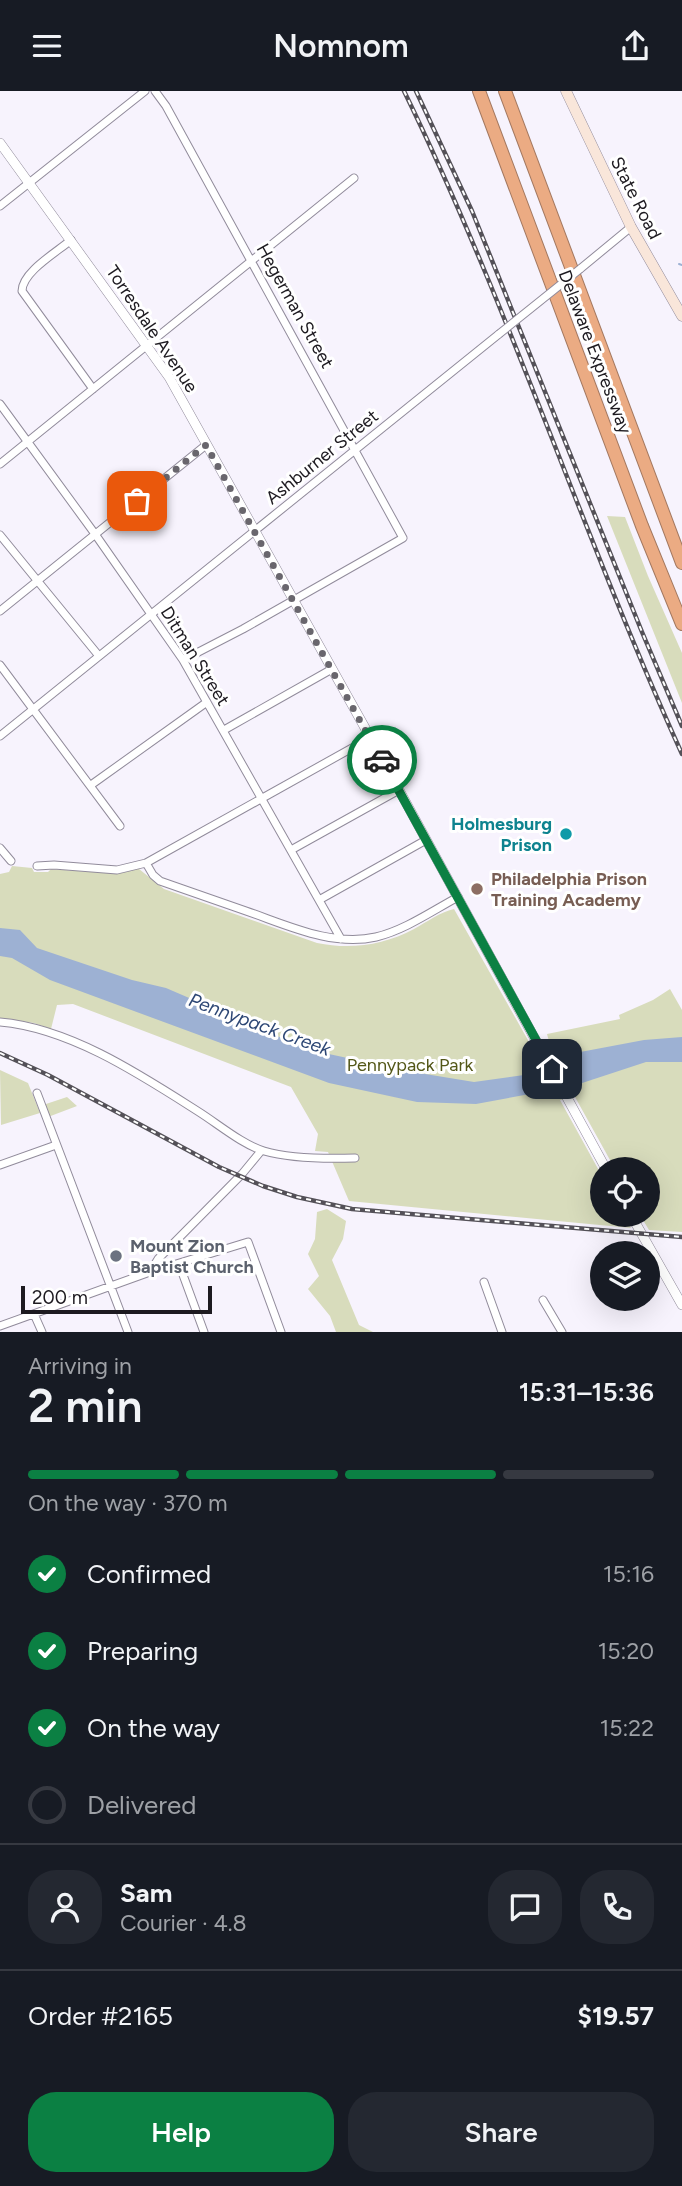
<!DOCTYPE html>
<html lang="en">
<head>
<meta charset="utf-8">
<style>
	body { margin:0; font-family:Figtree,sans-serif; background:#242831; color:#f1f3f6; height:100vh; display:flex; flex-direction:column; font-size:26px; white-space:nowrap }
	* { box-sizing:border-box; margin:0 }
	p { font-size:23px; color:#9ea1a6 }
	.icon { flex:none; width:38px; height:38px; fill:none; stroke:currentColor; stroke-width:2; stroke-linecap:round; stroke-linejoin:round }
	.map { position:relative; height:1241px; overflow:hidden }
	.side { display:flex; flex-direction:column; background:#171b24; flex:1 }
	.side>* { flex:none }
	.fabs { position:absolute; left:590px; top:1066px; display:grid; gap:14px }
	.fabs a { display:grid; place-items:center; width:70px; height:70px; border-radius:50%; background:#171b24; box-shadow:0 7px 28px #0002; font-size:35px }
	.scale { position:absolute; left:21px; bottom:18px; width:191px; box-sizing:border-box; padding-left:7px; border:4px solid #1d1a20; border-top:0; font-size:19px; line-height:24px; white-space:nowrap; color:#1d1a20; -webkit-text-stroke:5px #fff; paint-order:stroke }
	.pin { position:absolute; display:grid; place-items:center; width:60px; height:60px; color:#fff; margin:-30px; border-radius:14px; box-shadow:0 4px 10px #0006 }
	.courier { position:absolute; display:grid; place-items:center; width:70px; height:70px; margin:-35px; border:5px solid #0b8043; border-radius:50%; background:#fff; color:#222; box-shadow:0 2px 9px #0007 }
	.summary em { font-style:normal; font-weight:600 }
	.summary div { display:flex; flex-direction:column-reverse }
	.summary { display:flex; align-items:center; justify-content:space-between; height:119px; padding:0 28px }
	h1 { font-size:46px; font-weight:600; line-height:52px }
	.bar { display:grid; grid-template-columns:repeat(4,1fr); gap:10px 7px; align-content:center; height:84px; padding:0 28px }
	.bar i { height:9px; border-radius:5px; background:#363941 }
	.bar .active { background:#0b8043 }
	.bar p { grid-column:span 4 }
	.line { display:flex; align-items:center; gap:18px; padding:0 28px; border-top:2px solid #363941 }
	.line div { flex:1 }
	.round { display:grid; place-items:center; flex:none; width:74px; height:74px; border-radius:28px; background:#242831 }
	ol { padding:0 28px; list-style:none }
	li { display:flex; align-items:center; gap:21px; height:77px }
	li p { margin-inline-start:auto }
	li .icon { padding:7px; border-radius:50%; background:#0b8043; color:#fff; stroke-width:4 }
	li:last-child { color:#9ea1a6 }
	li i { width:38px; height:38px; border:4px solid #363941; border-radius:50% }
	.cta { display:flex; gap:14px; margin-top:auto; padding:14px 28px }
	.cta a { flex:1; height:80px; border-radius:28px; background:#0b8043; color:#fff; font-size:28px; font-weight:600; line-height:80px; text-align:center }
	.cta a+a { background:#242831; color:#f1f3f6 }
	header { display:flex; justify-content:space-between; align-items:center; height:91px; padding:0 28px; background:#171b24; font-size:32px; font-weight:600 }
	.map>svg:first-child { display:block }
	.green { fill:#d8dcbc }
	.water { fill:#9db1d3 }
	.pier { fill:#f7f3fd }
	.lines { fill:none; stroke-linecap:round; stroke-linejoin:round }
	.stream { stroke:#9db1d3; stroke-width:2 }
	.minor-casing { stroke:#918b9b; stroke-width:9 }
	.tertiary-casing { stroke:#918b9b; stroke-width:10 }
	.secondary-casing { stroke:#918b9b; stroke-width:11 }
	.motorway-casing { stroke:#a37860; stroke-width:14 }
	.minor { stroke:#fff; stroke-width:7 }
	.tertiary { stroke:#fff; stroke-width:9 }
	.secondary { stroke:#f9e6da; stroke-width:10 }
	.motorway { stroke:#ebab83; stroke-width:12 }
	.rail-casing { stroke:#545158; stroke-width:4.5 }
	.rail { stroke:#fff; stroke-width:2; stroke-dasharray:5; stroke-linecap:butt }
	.minor-bridge-casing { stroke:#918b9b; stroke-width:9; stroke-linecap:butt }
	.minor-bridge { stroke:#fff; stroke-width:7 }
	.done { stroke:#69666d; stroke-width:7; stroke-dasharray:0 12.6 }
	.route { stroke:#0b8043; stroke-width:9 }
	.culture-dot { fill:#0f9aa8; stroke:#fff; stroke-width:2.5 }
	.education-dot { fill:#8d6e63; stroke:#fff; stroke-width:2.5 }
	.worship-dot { fill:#6b7280; stroke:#fff; stroke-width:2.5 }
	.labels { text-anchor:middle; stroke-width:6; stroke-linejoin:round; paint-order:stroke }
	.street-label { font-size:18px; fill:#1d1a20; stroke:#fff }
	.culture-label { font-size:18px; font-weight:bold; fill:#0d838f; stroke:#fff; text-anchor:end }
	.education-label { font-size:18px; font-weight:bold; fill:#785e54; stroke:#fff; text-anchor:start }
	.park-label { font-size:18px; fill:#535718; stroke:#fff }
	.worship-label { font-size:18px; font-weight:bold; fill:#5b616d; stroke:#fff; text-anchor:start }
	.water-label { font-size:19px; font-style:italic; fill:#2d4775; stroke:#fff }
</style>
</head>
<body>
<header><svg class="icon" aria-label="menu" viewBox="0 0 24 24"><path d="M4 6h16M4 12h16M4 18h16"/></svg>Nomnom<svg class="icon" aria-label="share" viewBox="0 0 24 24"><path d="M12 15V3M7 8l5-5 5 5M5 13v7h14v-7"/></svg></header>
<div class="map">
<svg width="682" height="1241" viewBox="0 0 682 1241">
	<rect width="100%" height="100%" fill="#f7f3fd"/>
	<!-- green -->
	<path class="green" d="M607,425L625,426L648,485L682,562V612Z
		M12,775L32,777L34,781H48L51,778L91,781L139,778L164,798L317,852C351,859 384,854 414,838C427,831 440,821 454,818L533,958L550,954L547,943L620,928L619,924L653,909L670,898L682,919V1141L649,1139L640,1124H648V1078H615L575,1006L560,1009L602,1085V1124H624L631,1137L349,1110L328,1061L315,1060L318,1043L291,996L73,913L57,914L51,938L34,932L0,927V783L9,781Z
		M0,979L28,992L40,1022L1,1034Z
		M67,1006L77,1015L48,1026L43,1014Z
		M327,1118L346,1130L343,1148L332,1169L359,1234L373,1241H336L330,1225L308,1198L319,1185L308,1163L315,1148L317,1121Z"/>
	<!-- water -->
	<path class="water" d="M0,837L20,839L37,857L132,889L166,897L310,959L413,981L474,991L524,984L559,965L644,949L682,946V971H646L573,995L476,1013L417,1011L329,992L50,889L12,867L0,865Z"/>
	<!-- pier -->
	<path class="pier" d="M553,964L572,997L553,1000L538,972Z"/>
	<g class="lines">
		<!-- stream -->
		<path class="stream" d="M679,173L682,174"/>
		<defs>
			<path id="minor" d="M155,0L166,15L403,447L243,538L183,569
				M0,115L145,0
				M71,149C57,161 22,181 22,200L93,298
				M580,178L631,136
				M0,313L95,443L183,569L341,848
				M0,373L354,87
				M0,444L99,565
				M0,520L206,354
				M0,574L120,735
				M224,639L332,578
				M0,645L499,243
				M91,694L207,611
				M0,757L11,770
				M291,759L399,699
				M146,772L153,784L160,790C189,800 217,810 246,820C287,834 332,856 376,846C405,839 432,820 458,806
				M37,775L54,774L117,779L146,772L370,647
				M319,809L426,749
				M0,931C70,937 141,984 199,1021C218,1033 243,1054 264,1060C292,1068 325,1068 355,1067
				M37,1002L128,1241
				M0,1074L56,1054
				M179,1173L204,1241
				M150,1181L158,1168L242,1083L261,1060
				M484,1191L502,1241
				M543,1209L562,1241
				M34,1223L42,1241
				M0,1235L150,1181L248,1151L281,1241"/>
			<path id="tertiary" d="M0,52L169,286L369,644L606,1078
				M631,1124L682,1214"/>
			<path id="secondary" d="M566,0L631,136L682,225"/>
			<path id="motorway" d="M479,0L642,435L682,533
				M505,0L682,472"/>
		</defs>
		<!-- minor casing -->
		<use href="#minor" class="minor-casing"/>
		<!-- tertiary casing -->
		<use href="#tertiary" class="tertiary-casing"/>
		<!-- secondary casing -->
		<use href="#secondary" class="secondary-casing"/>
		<!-- motorway casing -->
		<use href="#motorway" class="motorway-casing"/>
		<!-- minor -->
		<use href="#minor" class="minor"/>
		<!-- tertiary -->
		<use href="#tertiary" class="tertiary"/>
		<!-- secondary -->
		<use href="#secondary" class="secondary"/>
		<!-- motorway -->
		<use href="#motorway" class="motorway"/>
		<defs>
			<path id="rail" d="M404,0C509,215 583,445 682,663
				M416,0L472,120L642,541L682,635
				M0,962L48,984L219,1076L263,1095L297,1106L352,1118L682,1146"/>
		</defs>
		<!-- rail casing -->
		<use href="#rail" class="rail-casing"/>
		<!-- rail -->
		<use href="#rail" class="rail"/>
		<defs>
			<path id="minor-bridge" d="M499,243L580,178"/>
		</defs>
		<!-- minor-bridge casing -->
		<use href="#minor-bridge" class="minor-bridge-casing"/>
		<!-- minor-bridge -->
		<use href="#minor-bridge" class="minor-bridge"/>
	</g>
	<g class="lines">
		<!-- done -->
		<path class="done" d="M137,410L206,354L382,669"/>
		<!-- route -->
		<path class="route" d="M382,669L552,978"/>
	</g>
	<!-- markers -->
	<circle class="culture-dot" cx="566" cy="743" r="7"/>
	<circle class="education-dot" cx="477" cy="798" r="7"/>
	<circle class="worship-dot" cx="116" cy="1165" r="7"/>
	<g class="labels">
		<!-- street labels -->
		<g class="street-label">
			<text transform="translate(636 107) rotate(63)" y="6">State Road</text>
			<text transform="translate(295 215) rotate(61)" y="6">Hegerman Street</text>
			<text transform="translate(152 238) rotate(56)" y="6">Torresdale Avenue</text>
			<text transform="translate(595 261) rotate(69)" y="6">Delaware Expressway</text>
			<text transform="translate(322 366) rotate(-39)" y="6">Ashburner Street</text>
			<text transform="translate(195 565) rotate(58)" y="6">Ditman Street</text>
		</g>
		<!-- culture labels -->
		<g class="culture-label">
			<text x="552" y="739">Holmesburg<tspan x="552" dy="21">Prison</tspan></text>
		</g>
		<!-- education labels -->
		<g class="education-label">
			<text x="491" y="794">Philadelphia Prison<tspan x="491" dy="21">Training Academy</tspan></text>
		</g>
		<!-- park labels -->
		<g class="park-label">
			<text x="410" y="980">Pennypack Park</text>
		</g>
		<!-- worship labels -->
		<g class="worship-label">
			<text x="130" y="1161">Mount Zion<tspan x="130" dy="21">Baptist Church</tspan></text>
		</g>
		<!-- water labels -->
		<g class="water-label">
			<text transform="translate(260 933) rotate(20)" y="7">Pennypack Creek</text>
		</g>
	</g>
</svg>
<div class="fabs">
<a><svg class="icon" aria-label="locate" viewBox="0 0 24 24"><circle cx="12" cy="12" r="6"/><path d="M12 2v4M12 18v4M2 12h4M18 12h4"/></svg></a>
<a><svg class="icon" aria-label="layers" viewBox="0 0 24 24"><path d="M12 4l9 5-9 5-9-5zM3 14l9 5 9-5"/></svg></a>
</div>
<div class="scale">200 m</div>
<div class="pin" style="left:137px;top:410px;background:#ea580c"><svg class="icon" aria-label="bag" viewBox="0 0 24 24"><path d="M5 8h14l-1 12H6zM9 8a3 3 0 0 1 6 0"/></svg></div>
<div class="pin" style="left:552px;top:978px;background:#1f2937"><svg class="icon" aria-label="home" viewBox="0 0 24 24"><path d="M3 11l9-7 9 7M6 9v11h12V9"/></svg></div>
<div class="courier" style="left:382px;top:669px"><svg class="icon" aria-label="car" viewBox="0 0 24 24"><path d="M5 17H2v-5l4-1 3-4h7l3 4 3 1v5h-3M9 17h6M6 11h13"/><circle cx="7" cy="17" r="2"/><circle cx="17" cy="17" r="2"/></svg></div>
</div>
<section class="side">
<div class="summary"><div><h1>2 min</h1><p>Arriving in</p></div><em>15:31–15:36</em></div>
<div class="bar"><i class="active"></i><i class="active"></i><i class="active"></i><i></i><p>On the way · 370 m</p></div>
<ol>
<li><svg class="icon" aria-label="check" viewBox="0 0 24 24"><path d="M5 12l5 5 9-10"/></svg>Confirmed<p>15:16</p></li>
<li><svg class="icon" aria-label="check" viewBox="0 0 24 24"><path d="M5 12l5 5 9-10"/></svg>Preparing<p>15:20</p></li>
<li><svg class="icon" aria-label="check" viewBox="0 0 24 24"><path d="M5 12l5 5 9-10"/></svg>On the way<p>15:22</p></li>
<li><i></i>Delivered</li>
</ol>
<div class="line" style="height:126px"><a class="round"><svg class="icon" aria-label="person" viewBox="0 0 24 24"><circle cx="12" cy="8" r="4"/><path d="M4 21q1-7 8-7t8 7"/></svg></a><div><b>Sam</b><p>Courier · 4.8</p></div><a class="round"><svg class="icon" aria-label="chat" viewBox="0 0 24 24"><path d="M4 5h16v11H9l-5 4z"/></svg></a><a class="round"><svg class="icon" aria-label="phone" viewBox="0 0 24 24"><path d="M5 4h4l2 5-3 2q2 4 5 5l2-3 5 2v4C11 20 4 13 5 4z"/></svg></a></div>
<div class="line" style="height:91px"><div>Order #2165</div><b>$19.57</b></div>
<div class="cta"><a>Help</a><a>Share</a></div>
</section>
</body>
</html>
